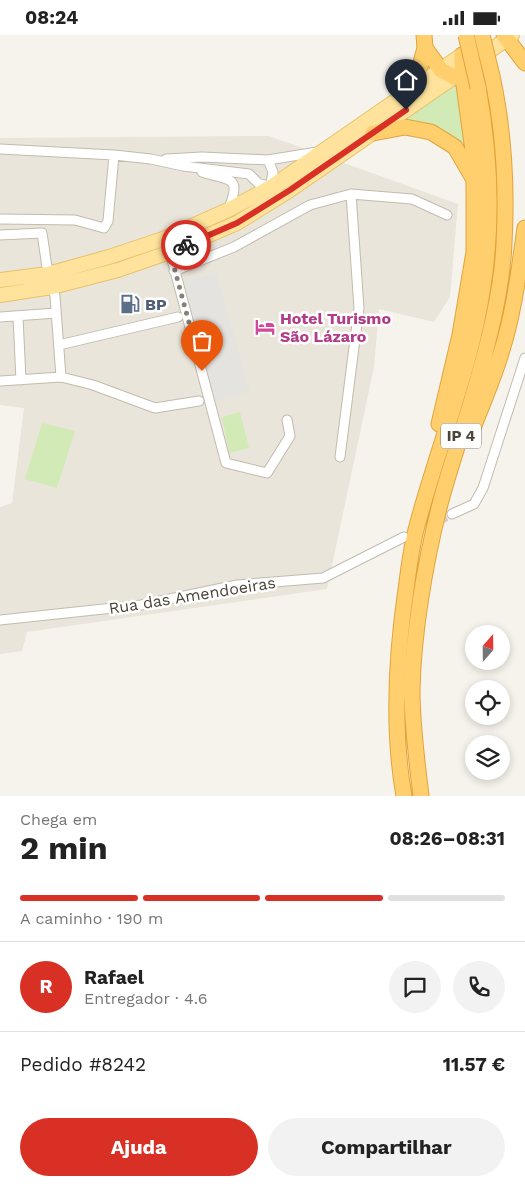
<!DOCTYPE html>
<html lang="pt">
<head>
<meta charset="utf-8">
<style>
	body { margin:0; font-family:"Work Sans",sans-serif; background:#f2f2f2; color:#222; height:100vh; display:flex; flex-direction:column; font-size:19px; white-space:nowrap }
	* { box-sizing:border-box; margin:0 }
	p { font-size:16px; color:#767676 }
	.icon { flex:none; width:28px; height:28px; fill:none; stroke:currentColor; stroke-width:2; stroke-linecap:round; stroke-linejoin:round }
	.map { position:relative; height:761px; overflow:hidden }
	.sheet { display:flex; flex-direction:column; background:#fff; flex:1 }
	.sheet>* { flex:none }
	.needle { width:32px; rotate:20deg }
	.buttons { position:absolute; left:465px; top:590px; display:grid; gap:10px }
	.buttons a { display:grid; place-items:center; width:45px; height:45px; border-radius:50%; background:#fff; box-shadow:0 2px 8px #0003; font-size:25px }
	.pin { position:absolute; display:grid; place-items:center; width:42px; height:42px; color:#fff; margin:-51px -21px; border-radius:50% 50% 50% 0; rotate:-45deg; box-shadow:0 0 5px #0007 }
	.pin .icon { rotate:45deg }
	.courier { position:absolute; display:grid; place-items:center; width:50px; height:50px; margin:-25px; border:4px solid #d93025; border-radius:50%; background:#fff; color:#222; box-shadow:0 1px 6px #0007 }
	.headline em { font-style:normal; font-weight:700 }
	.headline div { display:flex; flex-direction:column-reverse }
	.headline { display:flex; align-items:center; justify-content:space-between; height:85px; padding:0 20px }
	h1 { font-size:32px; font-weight:700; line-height:38px }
	.bar { display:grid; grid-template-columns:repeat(4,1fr); gap:8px 5px; align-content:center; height:60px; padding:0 20px }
	.bar i { height:6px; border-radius:4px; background:#e0e0e0 }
	.bar .selected { background:#d93025 }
	.bar p { grid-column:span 4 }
	.line { display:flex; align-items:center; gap:12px; padding:0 20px; border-top:1px solid #e0e0e0 }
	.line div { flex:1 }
	.round { display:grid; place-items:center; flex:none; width:52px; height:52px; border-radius:26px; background:#f2f2f2 }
	.action { display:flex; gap:10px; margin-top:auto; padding:10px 20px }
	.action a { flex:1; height:58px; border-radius:30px; background:#d93025; color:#fff; font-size:20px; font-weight:700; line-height:58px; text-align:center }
	.action a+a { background:#f2f2f2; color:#222 }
	.status { display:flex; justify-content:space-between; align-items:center; height:35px; padding:0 25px; background:#fff; direction:ltr }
	.status svg { height:14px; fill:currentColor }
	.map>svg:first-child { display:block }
	.residential { fill:#eae5da }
	.green { fill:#d2eab5 }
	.parking { fill:#e5e3e0 }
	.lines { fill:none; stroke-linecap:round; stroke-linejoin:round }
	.street-tunnel { stroke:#d4d0c8; stroke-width:9; stroke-dasharray:9 4.5; stroke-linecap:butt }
	.street-casing { stroke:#c2bbae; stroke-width:11 }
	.primary-casing { stroke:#e6c16a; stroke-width:16 }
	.highway-casing { stroke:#e0a43c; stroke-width:17 }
	.street { stroke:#fff; stroke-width:9 }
	.primary { stroke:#ffe39c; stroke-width:14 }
	.highway { stroke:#ffcf6e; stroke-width:15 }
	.highway-bridge-casing { stroke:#e0a43c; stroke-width:17; stroke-linecap:butt }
	.highway-bridge { stroke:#ffcf6e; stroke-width:15 }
	.done { stroke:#878178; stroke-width:5; stroke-dasharray:0 9 }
	.route { stroke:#d93025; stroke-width:6 }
	.labels { text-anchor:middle; stroke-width:5; stroke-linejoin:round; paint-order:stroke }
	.shield { fill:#fff; stroke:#817c74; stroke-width:1 }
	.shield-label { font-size:15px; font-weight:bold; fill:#4b4439 }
	.service-label { font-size:16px; font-weight:bold; fill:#4e5e75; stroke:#fff; text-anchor:start }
	.hotel-label { font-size:16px; font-weight:bold; fill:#b23c85; stroke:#fff; text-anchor:start }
	.street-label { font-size:16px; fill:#4b4439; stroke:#fff }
</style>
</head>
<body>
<div class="status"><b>08:24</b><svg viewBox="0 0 49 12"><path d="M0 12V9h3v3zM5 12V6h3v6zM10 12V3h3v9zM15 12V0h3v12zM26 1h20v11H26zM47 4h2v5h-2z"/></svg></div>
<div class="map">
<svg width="525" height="761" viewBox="0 0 525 761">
	<rect width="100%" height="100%" fill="#f6f3ec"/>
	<!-- residential -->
	<path class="residential" d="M269,101L458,169L450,262L434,287L379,274L374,332L327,554L27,597L22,616L0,619V472L12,468L24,373L0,370V103Z"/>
	<!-- green -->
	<path class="green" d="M453,51H456L457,53L462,81L465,113L452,102L404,85Z
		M240,377L249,413L229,418L222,382Z
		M42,388L75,396L57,453L25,444Z"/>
	<!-- parking -->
	<path class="parking" d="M216,238L250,356L214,367L183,246Z"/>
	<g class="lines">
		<!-- street-tunnel -->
		<path class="street-tunnel" d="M414,497L452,479"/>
		<defs>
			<path id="street" d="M0,114L114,120L151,124L183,131L249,139L258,148L272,152
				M166,124L202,122L268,125L317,117
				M268,125L273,137L270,153
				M202,137C229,146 243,140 228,175
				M0,184L75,185L104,193L108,186L114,120
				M0,200L42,198L48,239L55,261L61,342L93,350L155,373L199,366
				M170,217L226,428L267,438L290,401L287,385
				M174,236L234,212L310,170L351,159L412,164L447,180
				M0,282L56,278
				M18,282L21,345
				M59,310L178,282
				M0,346L61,342
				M340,422L359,273L351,159
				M452,479L474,469L483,453L525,323
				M0,585L141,570L237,550L323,543L404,502"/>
			<path id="primary" d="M0,245L48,239L109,222L163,204L228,175L271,152L469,15
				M0,260L52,252L118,235L170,217L237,188L290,155L454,42L512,0"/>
			<path id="highway" d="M504,0L525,28
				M425,13L441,35L454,42
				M414,53L425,13L424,0
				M373,98L405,92L431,97L455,112L473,143
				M439,389L460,300L474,217V123L462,35V20
				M471,398C481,372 493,345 501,318C514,278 519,235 525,193
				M404,761C392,693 396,623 406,554C409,533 411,512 417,491C438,411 471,334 483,251C493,186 490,118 478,52
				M421,761C417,726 412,691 412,656C413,598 425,529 439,473C449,433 464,393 475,354C488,309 502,256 504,209C507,153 504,96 492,41"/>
		</defs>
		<!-- street casing -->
		<use href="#street" class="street-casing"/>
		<!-- primary casing -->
		<use href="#primary" class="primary-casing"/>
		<!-- highway casing -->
		<use href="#highway" class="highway-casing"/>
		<!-- street -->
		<use href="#street" class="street"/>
		<!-- primary -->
		<use href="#primary" class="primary"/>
		<!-- highway -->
		<use href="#highway" class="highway"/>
		<defs>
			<path id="highway-bridge" d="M466,0L478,52
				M482,0L492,41"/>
		</defs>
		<!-- highway-bridge casing -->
		<use href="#highway-bridge" class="highway-bridge-casing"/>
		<!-- highway-bridge -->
		<use href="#highway-bridge" class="highway-bridge"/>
	</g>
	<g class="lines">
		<!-- done -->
		<path class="done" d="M186,210L170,217L202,336"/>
		<!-- route -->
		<path class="route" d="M186,210L237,188L290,155L406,75"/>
	</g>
	<!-- icons -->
	<defs>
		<symbol id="fuel-bare" viewBox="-9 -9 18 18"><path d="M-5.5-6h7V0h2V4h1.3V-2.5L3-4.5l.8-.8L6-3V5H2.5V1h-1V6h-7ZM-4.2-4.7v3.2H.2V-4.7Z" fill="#5c6f8a" stroke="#fff" stroke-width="2.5" paint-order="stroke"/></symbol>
		<symbol id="hotel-bare" viewBox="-9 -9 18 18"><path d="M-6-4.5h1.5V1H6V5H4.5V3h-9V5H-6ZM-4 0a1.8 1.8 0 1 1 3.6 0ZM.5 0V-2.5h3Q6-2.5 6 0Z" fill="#d1479c" stroke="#fff" stroke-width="2.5" paint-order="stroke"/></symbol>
	</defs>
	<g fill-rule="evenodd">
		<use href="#fuel-bare" x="116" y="255" width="28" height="28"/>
		<use href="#hotel-bare" x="251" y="278" width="28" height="28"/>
	</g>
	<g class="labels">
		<!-- shield labels -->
		<rect class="shield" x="441" y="388.5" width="40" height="25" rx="4"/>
		<g class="shield-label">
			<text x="461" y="406">IP 4</text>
		</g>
		<!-- service labels -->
		<g class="service-label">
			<text x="145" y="275">BP</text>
		</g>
		<!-- hotel labels -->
		<g class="hotel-label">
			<text x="280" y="289">Hotel Turismo<tspan x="280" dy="18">São Lázaro</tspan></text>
		</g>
		<!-- street labels -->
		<g class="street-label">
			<text transform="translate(192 560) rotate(-9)" y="6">Rua das Amendoeiras</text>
		</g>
	</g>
</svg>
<div class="buttons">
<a><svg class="needle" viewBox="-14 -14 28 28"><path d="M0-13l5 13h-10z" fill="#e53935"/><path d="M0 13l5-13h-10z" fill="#767676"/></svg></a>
<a><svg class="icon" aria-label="locate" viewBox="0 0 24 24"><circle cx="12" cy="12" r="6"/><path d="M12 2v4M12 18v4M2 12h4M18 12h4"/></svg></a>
<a><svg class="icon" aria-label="layers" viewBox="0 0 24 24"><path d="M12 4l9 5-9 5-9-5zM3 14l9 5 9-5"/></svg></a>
</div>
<div class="pin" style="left:202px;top:336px;background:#ea580c"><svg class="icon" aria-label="bag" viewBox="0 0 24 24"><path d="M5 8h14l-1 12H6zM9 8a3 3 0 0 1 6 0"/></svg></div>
<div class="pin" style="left:406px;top:75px;background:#1f2937"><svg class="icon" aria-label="home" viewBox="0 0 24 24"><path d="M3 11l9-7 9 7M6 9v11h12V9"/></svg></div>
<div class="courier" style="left:186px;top:210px"><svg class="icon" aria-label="bike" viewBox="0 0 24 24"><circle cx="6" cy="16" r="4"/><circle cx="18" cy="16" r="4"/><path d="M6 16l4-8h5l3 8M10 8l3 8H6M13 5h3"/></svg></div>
</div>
<section class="sheet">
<div class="headline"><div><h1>2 min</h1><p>Chega em</p></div><em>08:26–08:31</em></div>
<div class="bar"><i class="selected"></i><i class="selected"></i><i class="selected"></i><i></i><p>A caminho · 190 m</p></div>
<div class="line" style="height:90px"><b class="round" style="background:#d93025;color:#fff">R</b><div><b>Rafael</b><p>Entregador · 4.6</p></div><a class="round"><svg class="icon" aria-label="chat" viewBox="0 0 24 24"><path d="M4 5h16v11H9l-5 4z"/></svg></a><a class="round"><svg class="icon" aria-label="phone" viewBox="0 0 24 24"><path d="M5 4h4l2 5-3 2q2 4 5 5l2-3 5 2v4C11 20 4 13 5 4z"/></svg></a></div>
<div class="line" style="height:65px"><div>Pedido #8242</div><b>11.57 €</b></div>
<div class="action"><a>Ajuda</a><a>Compartilhar</a></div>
</section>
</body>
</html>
